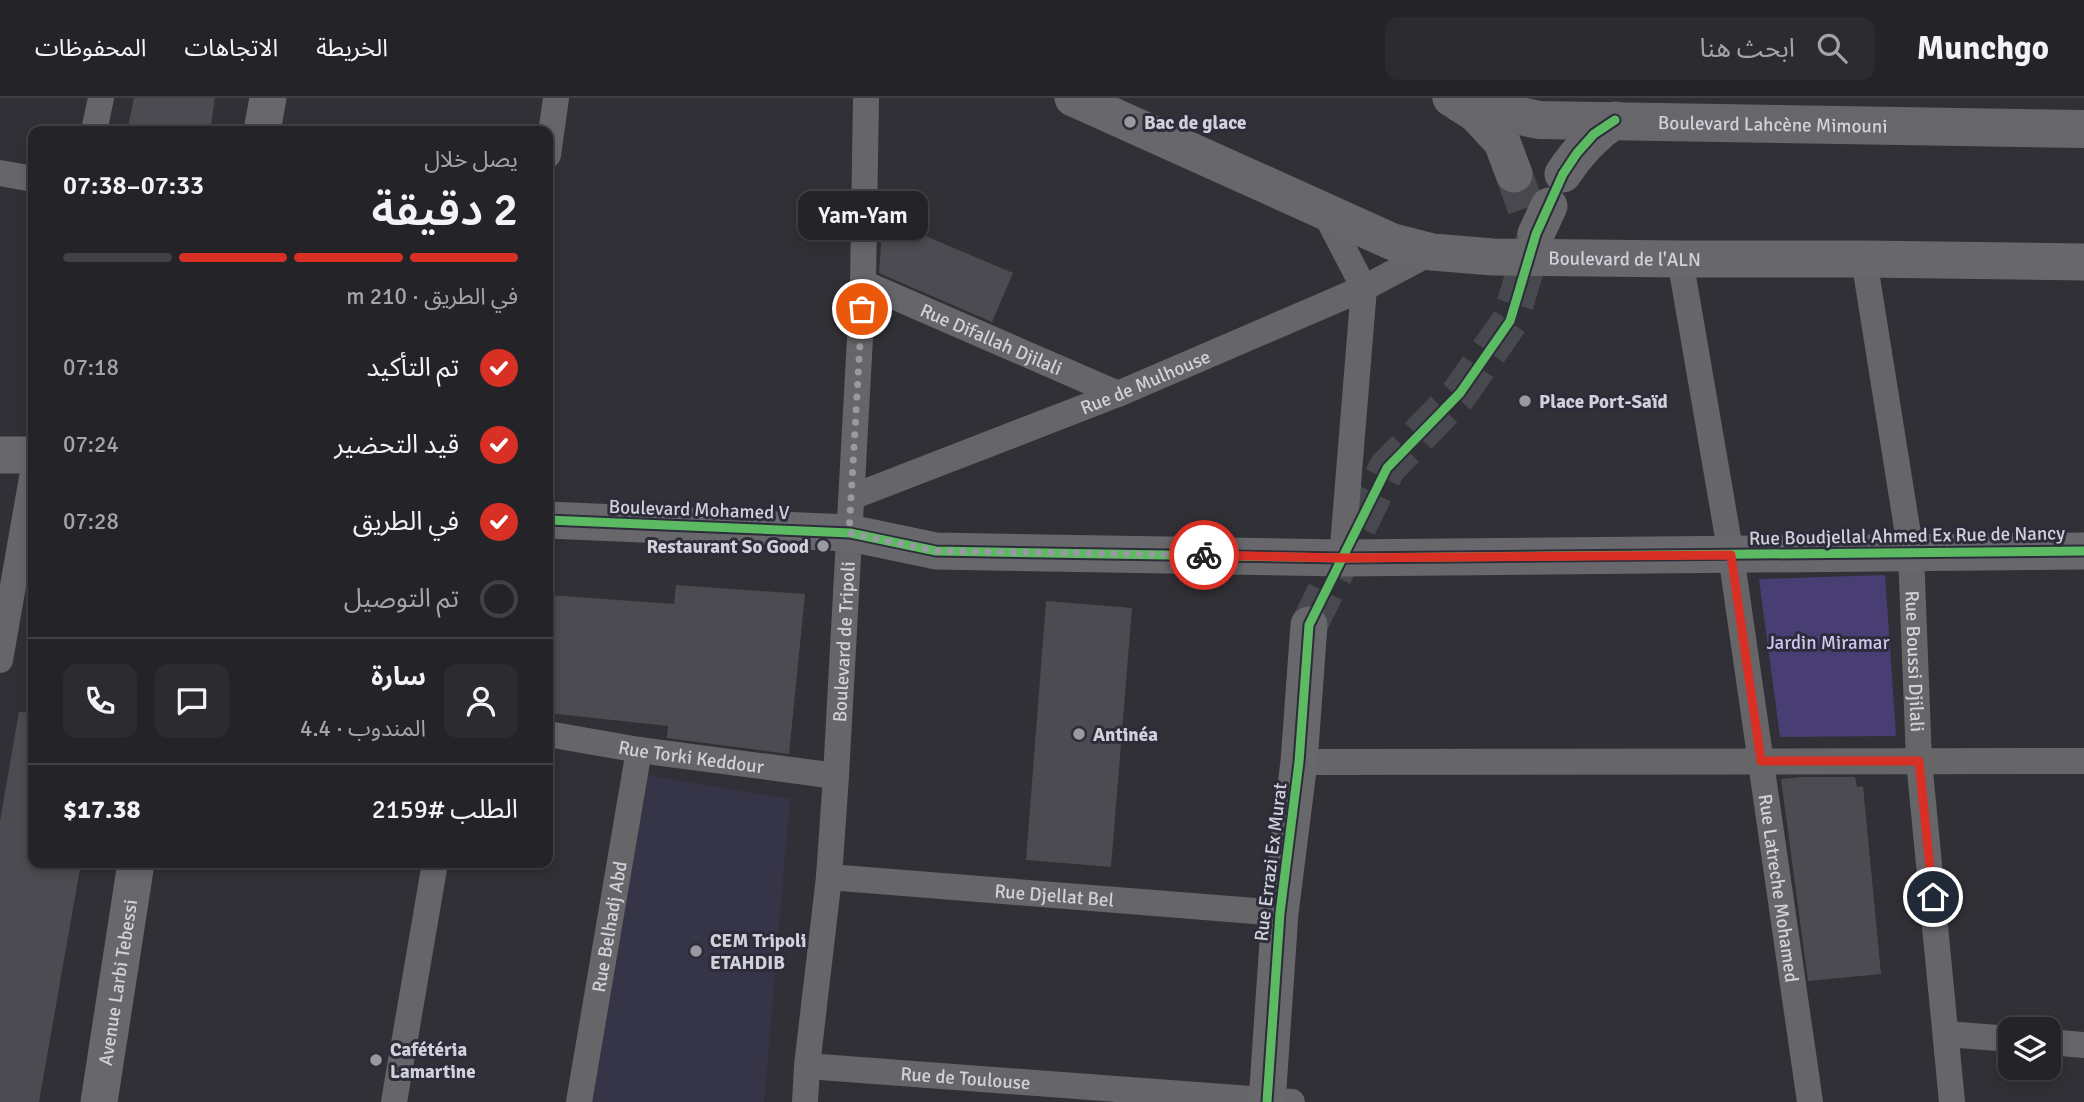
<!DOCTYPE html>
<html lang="ar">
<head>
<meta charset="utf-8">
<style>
	body { margin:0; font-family:Signika,"Noto Sans Arabic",sans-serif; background:#2c2c30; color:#f1f3f6; direction:rtl; height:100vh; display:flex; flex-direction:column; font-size:26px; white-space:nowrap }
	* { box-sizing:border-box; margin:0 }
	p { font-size:23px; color:#a3a4a8 }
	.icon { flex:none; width:38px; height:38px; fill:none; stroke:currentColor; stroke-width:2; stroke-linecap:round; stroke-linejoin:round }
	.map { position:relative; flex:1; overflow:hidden; direction:ltr }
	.sheet { position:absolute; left:28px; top:28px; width:525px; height:742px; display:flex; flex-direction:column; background:#242428; border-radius:14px; box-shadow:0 4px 10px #0003,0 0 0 2px #414145; direction:rtl }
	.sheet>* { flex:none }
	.controls { position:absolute; left:1998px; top:919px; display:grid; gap:14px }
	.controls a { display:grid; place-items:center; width:63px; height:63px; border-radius:14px; background:#242428; box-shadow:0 4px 10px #0003,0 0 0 2px #414145; font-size:35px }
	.pin { position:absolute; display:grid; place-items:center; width:60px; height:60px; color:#fff; margin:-30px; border:4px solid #fff; border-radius:50%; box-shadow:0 2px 7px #0007 }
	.courier { position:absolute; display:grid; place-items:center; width:70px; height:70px; margin:-35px; border:5px solid #d93025; border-radius:50%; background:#fff; color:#222; box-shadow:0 2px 9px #0007 }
	.bubble { position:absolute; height:49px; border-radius:14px; background:#242428; box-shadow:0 4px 10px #0003,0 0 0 2px #414145; font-size:23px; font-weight:600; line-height:49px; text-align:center; direction:rtl }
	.headline em { font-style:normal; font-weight:600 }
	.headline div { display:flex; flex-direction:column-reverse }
	.headline { display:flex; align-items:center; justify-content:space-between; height:119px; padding:0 35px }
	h1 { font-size:46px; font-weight:600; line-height:52px }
	.bar { display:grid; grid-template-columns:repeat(4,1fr); gap:10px 7px; align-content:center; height:84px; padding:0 35px }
	.bar i { height:9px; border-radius:5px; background:#414145 }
	.bar .current { background:#d93025 }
	.bar p { grid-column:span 4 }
	.line { display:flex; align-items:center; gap:18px; padding:0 35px; border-top:2px solid #414145 }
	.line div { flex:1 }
	.round { display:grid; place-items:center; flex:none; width:74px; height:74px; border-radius:14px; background:#2c2c30 }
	ol { padding:0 35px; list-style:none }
	li { display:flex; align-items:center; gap:21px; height:77px }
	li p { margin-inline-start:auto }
	li .icon { padding:7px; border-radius:50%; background:#d93025; color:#fff; stroke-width:4 }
	li:last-child { color:#a3a4a8 }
	li i { width:38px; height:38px; border:4px solid #414145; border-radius:50% }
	header { display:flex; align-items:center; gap:42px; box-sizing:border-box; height:98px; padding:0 35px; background:#242428; border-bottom:2px solid #414145 }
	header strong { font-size:33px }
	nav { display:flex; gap:38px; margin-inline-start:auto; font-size:24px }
	.search { width:490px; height:63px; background:#2c2c30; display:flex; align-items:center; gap:18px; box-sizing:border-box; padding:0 24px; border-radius:14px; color:#a3a4a8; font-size:26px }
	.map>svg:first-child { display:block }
	.built { fill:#363447 }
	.green { fill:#483e74 }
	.building { fill:#4c4b51 }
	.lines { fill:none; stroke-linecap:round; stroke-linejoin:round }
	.secondary-tunnel { stroke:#48484f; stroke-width:37; stroke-dasharray:37 18; stroke-linecap:butt }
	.street { stroke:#666669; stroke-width:26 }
	.secondary { stroke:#67676c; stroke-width:37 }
	.primary { stroke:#66666b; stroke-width:38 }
	.cycleway-casing { stroke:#2d2c3a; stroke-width:13 }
	.cycleway { stroke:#5cba63; stroke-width:9 }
	.done { stroke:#9999a1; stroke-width:7; stroke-dasharray:0 12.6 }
	.route { stroke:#d93025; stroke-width:9 }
	.poi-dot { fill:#9999a1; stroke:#2d2c3a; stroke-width:2.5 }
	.labels { text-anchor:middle; stroke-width:6; stroke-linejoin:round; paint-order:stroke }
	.poi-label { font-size:19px; font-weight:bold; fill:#d1d1da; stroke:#2d2c3a; text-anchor:start }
	.street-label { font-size:19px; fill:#d1d1da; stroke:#2d2c3a }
	.park-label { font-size:19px; fill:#cdc8f2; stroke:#2d2c3a }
</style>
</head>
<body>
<header>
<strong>Munchgo</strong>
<div class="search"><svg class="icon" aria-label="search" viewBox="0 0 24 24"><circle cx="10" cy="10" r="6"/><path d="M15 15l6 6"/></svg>ابحث هنا</div>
<nav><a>الخريطة</a><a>الاتجاهات</a><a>المحفوظات</a></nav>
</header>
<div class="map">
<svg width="2084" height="1004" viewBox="0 0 2084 1004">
	<rect width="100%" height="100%" fill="#303036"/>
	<!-- built -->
	<path class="built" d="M646,677L790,701L764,1004H589Z"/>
	<!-- green -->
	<path class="green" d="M1885,477L1896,638L1780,639L1759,481Z"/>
	<!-- building -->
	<path class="building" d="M134,0H215L210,33H127Z
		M883,120L1013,175L992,224L879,175Z
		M676,487L805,496L789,656L667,640L668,628L548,615V497L674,506Z
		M1046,503L1132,510L1111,769L1026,762Z
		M19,614L33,615V765H81L39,1004H0V723Z
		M1802,679H1855L1857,689L1863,688L1881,876L1808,883L1781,681Z"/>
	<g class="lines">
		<!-- secondary-tunnel -->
		<path class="secondary-tunnel" d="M1514,76L1526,110
			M1309,527L1387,370L1460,295L1510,223L1536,136"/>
		<!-- street -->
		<g class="street">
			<path d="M94,33L101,0"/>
			<path d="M548,57L556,0"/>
			<path d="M0,75L33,81"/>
			<path d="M1324,113L1364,190L1342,460"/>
			<path id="s1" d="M1680,161L1731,457L1810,1004"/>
			<path id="s2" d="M1864,161L1911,455L1919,663L1952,1004"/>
			<path id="s3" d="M863,185L1118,296"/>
			<path id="s4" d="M852,399L1118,296L1364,190L1432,154"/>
			<path d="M0,562L33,374"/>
			<path id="s5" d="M548,636L639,652L836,678"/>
			<path d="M1299,664L2084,663"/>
			<path id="s6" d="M829,779L1280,815"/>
			<path d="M1946,936L2011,941"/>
			<path d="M2049,944L2084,947"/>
			<path id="s7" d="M807,968L1292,1004"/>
			<path d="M394,1004L435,765"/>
			<path id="s8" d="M579,1004L639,652"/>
			<path id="s9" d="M805,1004L807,968L829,779L836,678L863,185L866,0"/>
		</g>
		<!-- secondary -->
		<g class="secondary">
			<path id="s10" d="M1073,0L1393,144L1432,154L1493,159L1680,161H1864L2084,164"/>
			<path d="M1451,0L1476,16L1502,44L1514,76"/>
			<path d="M262,33L268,0"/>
			<path d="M1563,76C1578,53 1593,37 1615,22"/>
			<path d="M1536,136L1549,108"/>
			<path d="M0,357H33"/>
			<path d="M548,422L850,435L936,453L1342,460L2084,453"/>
			<path id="s11" d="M99,1004L136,765"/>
			<path d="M1267,1004L1280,815L1299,664L1309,527"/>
		</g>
		<!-- primary -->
		<path class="primary" id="s12" d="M1464,0L1511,16L1539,22L2084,31"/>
		<defs>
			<path id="cycleway" d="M548,422L850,435L936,453L1342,460L2084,453
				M1267,1004L1280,815L1299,664L1309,527L1387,370L1460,295L1510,223L1536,136L1563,76L1577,55L1594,36L1615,22"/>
		</defs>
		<!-- cycleway casing -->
		<use href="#cycleway" class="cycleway-casing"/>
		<!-- cycleway -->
		<use href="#cycleway" class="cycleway"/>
	</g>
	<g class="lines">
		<!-- done -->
		<path class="done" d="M862,211L849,435L936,453L1204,457"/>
		<!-- route -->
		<path class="route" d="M1204,457L1342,460L1731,457L1761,663H1919L1933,799"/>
	</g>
	<!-- markers -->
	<g class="poi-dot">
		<circle cx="1130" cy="24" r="7"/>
		<circle cx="1525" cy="303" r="7"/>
		<circle cx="823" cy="448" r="7"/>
		<circle cx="1079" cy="636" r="7"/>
		<circle cx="696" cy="853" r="7"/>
		<circle cx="376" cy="962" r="7"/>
	</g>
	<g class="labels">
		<!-- poi labels -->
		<g class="poi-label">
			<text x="1144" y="31">Bac de glace</text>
			<text x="1539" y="310">Place Port-Saïd</text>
			<text x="809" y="455" text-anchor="end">Restaurant So Good</text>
			<text x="1093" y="643">Antinéa</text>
			<text x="710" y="849">CEM Tripoli<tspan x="710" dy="22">ETAHDIB</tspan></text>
			<text x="390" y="958">Cafétéria<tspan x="390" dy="22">Lamartine</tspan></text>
		</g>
		<!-- street labels -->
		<g class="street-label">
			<text dy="7" stroke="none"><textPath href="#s12" startOffset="312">Boulevard Lahcène Mimouni</textPath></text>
			<text dy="7" stroke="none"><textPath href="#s10" startOffset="584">Boulevard de l'ALN</textPath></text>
			<text dy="7" stroke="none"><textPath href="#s3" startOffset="140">Rue Difallah Djilali</textPath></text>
			<text dy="7" stroke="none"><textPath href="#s4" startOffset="315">Rue de Mulhouse</textPath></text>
			<text transform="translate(699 411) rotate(2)" y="7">Boulevard Mohamed V</text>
			<text transform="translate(1907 437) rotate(-1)" y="7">Rue Boudjellal Ahmed Ex Rue de Nancy</text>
			<text dy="7" stroke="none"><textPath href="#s9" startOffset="462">Boulevard de Tripoli</textPath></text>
			<text dy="7" stroke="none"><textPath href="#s2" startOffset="406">Rue Boussi Djilali</textPath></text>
			<text dy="7" stroke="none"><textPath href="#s5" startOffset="145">Rue Torki Keddour</textPath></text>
			<text transform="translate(1270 764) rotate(-83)" y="7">Rue Errazi Ex Murat</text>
			<text dy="7" stroke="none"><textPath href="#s1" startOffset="637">Rue Latreche Mohamed</textPath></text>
			<text dy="7" stroke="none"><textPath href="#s6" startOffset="226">Rue Djellat Bel</textPath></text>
			<text dy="7" stroke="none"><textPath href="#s8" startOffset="178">Rue Belhadj Abd</textPath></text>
			<text dy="7" stroke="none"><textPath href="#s11" startOffset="121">Avenue Larbi Tebessi</textPath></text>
			<text dy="7" stroke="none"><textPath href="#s7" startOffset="159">Rue de Toulouse</textPath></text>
		</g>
		<!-- park labels -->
		<g class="park-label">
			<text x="1828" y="551">Jardin Miramar</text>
		</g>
	</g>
</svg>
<div class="controls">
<a><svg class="icon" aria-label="layers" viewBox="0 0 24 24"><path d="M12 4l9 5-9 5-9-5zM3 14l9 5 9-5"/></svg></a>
</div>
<div class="pin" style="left:862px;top:211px;background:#ea580c"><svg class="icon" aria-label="bag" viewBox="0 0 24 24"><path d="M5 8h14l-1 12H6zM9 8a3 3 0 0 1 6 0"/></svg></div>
<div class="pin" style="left:1933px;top:799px;background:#1f2937"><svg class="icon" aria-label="home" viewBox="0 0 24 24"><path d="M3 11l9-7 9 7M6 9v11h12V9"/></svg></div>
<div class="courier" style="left:1204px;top:457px"><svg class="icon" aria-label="bike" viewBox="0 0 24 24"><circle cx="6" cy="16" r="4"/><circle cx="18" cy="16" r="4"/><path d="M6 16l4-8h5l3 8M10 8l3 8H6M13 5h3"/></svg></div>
<div class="bubble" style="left:798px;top:93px;width:130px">Yam-Yam</div>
<section class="sheet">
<div class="headline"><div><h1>2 دقيقة</h1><p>يصل خلال</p></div><em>07:33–07:38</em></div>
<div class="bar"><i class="current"></i><i class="current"></i><i class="current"></i><i></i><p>في الطريق · 210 m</p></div>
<ol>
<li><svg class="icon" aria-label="check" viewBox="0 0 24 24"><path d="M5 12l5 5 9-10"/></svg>تم التأكيد<p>07:18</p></li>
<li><svg class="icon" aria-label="check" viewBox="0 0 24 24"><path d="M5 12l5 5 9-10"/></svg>قيد التحضير<p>07:24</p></li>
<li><svg class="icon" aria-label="check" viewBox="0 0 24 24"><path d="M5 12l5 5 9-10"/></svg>في الطريق<p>07:28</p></li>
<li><i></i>تم التوصيل</li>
</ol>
<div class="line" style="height:126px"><a class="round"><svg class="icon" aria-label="person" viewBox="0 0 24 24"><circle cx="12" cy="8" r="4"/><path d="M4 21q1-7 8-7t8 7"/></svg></a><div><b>سارة</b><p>المندوب · 4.4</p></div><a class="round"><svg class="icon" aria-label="chat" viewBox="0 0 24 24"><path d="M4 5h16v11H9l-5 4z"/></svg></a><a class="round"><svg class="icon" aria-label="phone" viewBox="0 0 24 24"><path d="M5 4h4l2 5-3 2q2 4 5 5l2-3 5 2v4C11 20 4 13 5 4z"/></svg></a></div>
<div class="line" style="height:91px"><div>الطلب #2159</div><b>$17.38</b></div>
</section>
</div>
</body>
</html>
